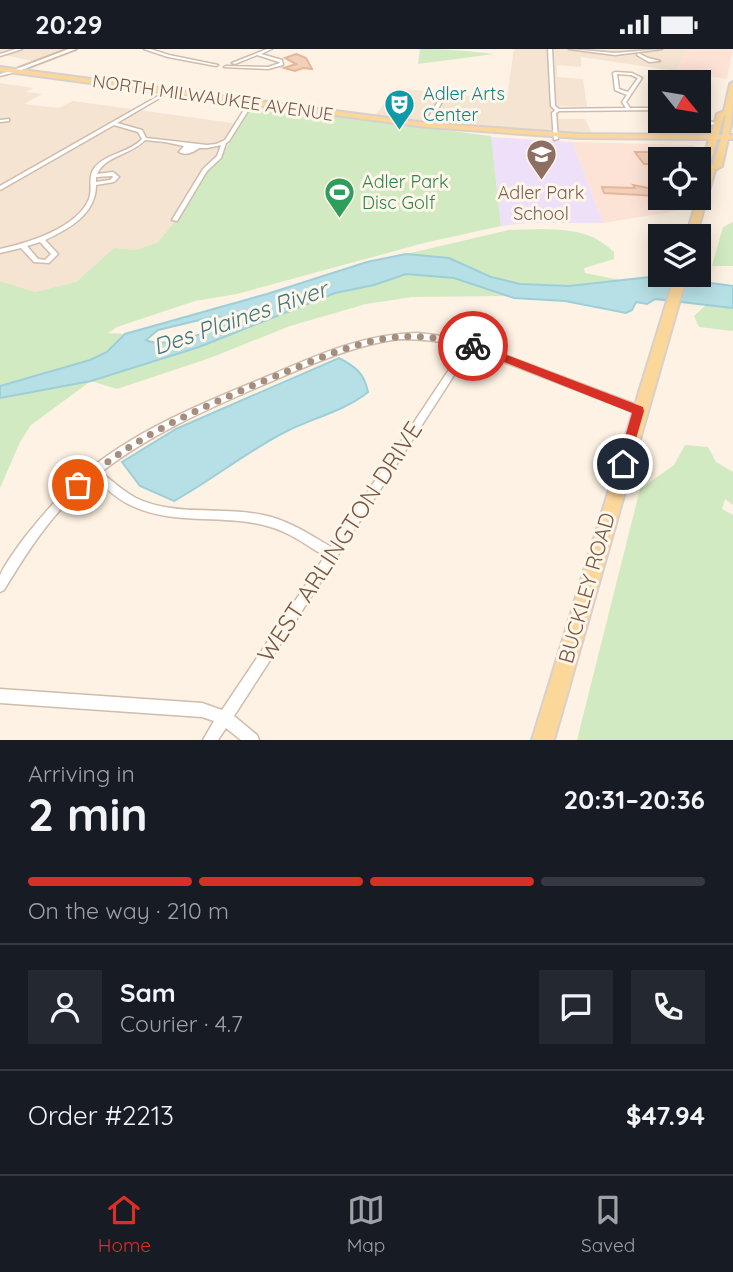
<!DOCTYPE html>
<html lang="en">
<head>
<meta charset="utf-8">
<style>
	body { margin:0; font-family:Quicksand,sans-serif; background:#242831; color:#f1f3f6; height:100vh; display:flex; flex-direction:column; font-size:26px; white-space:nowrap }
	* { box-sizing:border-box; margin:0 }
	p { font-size:23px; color:#9ea1a6 }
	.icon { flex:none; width:38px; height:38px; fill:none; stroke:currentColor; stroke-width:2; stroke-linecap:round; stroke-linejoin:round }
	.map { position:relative; height:691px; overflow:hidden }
	.panel { display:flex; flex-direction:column; background:#171b24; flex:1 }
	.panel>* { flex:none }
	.needle { width:46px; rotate:120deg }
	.fabs { position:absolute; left:648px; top:21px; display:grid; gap:14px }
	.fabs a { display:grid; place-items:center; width:63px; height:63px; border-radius:0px; background:#171b24; box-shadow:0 4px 18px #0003; font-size:35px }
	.pin { position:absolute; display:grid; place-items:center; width:60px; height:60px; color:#fff; margin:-30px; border:4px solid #fff; border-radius:50%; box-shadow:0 2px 7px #0007 }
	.courier { position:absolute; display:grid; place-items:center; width:70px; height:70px; margin:-35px; border:5px solid #d93025; border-radius:50%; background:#fff; color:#222; box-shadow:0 2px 9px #0007 }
	.overview em { font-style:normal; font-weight:700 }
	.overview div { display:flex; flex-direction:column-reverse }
	.overview { display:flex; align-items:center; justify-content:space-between; height:119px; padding:0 28px }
	h1 { font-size:46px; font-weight:700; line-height:52px }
	.bar { display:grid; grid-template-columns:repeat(4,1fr); gap:10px 7px; align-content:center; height:84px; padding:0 28px }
	.bar i { height:9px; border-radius:5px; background:#363941 }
	.bar .active { background:#d93025 }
	.bar p { grid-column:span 4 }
	.line { display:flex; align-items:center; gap:18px; padding:0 28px; border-top:2px solid #363941 }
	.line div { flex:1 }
	.round { display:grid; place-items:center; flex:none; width:74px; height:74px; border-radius:0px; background:#242831 }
	.status { display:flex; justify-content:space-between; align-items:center; height:49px; padding:0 35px; background:#171b24; direction:ltr }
	.status svg { height:19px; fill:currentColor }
	.tab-bar { display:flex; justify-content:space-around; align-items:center; height:98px; border-top:2px solid #363941; background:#171b24; font-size:19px; color:#9ea1a6 }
	.tab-bar a { display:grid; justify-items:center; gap:4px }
	.tab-bar .active { color:#d93025 }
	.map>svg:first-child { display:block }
	.residential { fill:#f4e4d1 }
	.commercial { fill:#fde2d6 }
	.education { fill:#efe0f9 }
	.green { fill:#d2eac1 }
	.water { fill:#b7e0e6; stroke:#9dcfd8; stroke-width:2; fill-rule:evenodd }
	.building { fill:#f2d0ba; stroke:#e5b69a; stroke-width:2 }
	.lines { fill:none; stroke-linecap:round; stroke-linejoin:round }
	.minor-casing { stroke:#d0bcac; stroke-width:3 }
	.secondary-casing { stroke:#d3bba9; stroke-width:4 }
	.primary-casing { stroke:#d8d0cc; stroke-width:4 }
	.minor { fill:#fff; fill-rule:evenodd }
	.secondary { fill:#fff; fill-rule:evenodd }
	.primary { fill:#fcd79a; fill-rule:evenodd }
	.route { fill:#d93025 }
	.done { stroke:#a58e7e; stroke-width:7; stroke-dasharray:0 12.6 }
	.labels { text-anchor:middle; stroke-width:6; stroke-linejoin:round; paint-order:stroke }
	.far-culture-label { font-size:18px; fill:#0d838f; stroke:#fff6e9; text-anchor:start }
	.far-street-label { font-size:18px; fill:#755848; stroke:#fff6e9 }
	.far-leisure-label { font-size:18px; fill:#27864d; stroke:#fff6e9; text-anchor:start }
	.far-education-label { font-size:18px; fill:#785e54; stroke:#fff6e9 }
	.street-label { font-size:21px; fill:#755848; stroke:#fff6e9 }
	.water-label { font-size:23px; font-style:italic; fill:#3f7782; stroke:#fff6e9 }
	.near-street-label { font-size:24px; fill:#755848; stroke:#fff6e9 }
</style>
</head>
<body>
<div class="status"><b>20:29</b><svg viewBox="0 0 49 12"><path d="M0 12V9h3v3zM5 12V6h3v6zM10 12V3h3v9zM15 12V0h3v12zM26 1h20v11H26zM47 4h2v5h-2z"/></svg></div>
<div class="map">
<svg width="733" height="691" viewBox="0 0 733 691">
	<rect width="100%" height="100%" fill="#fdf2e3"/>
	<!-- residential -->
	<path class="residential" d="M0,0H71L32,12L0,5Z
		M514,0H687L676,22L581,8V18L557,16V28L583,30L587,58L559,57V70H585L593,87L472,79L374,68L396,39L500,50L507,48Z
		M0,34L33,39L26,43L42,45L24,55L58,59L73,52L239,75L221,108L206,121L177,170L158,193L136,201L114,199L76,233L35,243L0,232Z"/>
	<!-- commercial -->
	<path class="commercial" d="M687,0H733L727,30L676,22Z
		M572,93L692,96L703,100L698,113V110H660V149H686L682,161L603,174Z"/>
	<!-- education -->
	<path class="education" d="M491,88L572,93L603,174H526L501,177Z"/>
	<!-- green -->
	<path class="green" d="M420,0C446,0 469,2 494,5L418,15Z
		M251,56L491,87L501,177L424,194L237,245L195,252L117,278L108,284L125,285L107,303L90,311L24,331L0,345V232L35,243L76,233L114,199L136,201L158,193L177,170L206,121L221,108Z
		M733,173V217H712L723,178Z
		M542,180C571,181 592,182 614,203V210L584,219L585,224L620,231L553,238L520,235L491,228L449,209L406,205L509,181Z
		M406,225L454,229L509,247L412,248L366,255L290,277L210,309L117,340L91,332L31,376L20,393L0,439V349L91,332L245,281L335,244L374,236Z
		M706,256L733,259V282L699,278L694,267Z
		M685,396L708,398L716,413L733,423V456L725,450L722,460L733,466V691H577L640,440L674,416Z"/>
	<!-- water -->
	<path class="water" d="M406,205L449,209L491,228L520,235L569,237L659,227L733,237V259L655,250L647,255L636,253L632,261L626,264L565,252L514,249L454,229L406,225L374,236L335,244L199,298L91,332L0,349V337L90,311L107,303L125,285L267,245L367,213ZM216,267L226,269L225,274C208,284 163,300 146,291L158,281Z
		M339,309C356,318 364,324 368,343C345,362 312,369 285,383C246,403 212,431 174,452L140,437L122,413L176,380Z"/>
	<!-- building -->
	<path class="building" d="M296,5L306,9L312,20L303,19L295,22L284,19L296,15L285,9Z
		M635,103H658L664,110H660V115H644Z
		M633,136L653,140L657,147L604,144L602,138L635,139Z"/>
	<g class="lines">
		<defs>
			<path id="minor" d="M16,0H22L0,7V5Z
				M144,0H150L169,6L218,16L216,17L168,8Z
				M267,0H272L261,5L282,11L283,16L268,20L224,18L226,17L268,18L280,14L279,13L257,6L235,15L232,14Z
				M548,0H552L555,57L559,60L626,59L622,53L627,46L615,41L613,24L615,23L632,24L642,29L626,53L630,59H660V61L559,62L556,64L558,90L554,91L552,64L555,61L551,57ZM617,25L631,26L638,29L628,43L619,40Z
				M569,0L615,4L662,0L615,6Z
				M638,4L648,9L660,12L649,13L637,6Z
				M14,21L15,23L0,27V25Z
				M167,42L168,44L117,74L142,81L146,89L207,96L216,95L225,91L249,53L253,54L229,92L226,94L221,109L207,122L177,172L172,171L203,120L217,107L221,96L207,99H199C194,103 186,107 179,103L184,97L165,93L145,91C131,106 106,106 97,125L113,123L119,128L114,133L96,136C96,165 69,180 45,191L58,205L49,214L34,213L21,199L0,204V200C28,194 77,179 89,150C93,140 87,128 95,118C107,104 129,104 142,90L138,83L114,76L2,140L0,141V137ZM112,127L113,128L110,131L96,133V128ZM40,193L51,205L45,211L38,210L27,197Z
				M438,52L442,53L428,77H424Z
				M698,67L715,74V75L711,76L698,70Z
				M9,70V72L0,73V71Z
				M418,284L435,286L473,294L642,358L643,361L642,364L639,365L624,359L471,300L234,667L257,686L259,691H241L226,679L218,691H203L214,672L202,668L0,654V640L202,654L222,661L325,507C306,496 288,482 267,477C220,464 174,478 128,455C116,449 105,438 94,429C55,459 29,500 4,541L0,543C0,538 0,531 0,527C2,519 23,490 29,483C45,463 61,445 80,428C134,381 205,353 271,326C320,305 364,285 418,284ZM399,290C422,290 443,292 464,298L331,498C309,485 288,471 263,466C221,457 175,468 136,449C123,442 112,432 101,423C153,383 212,358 272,332C314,314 354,296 399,290Z"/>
			<path id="secondary" d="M69,0H76L16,23L11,22Z"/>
			<path id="primary" d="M0,18L426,74L579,85L711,86L717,65L724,62L730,35L733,33C733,52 733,68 729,86H733V90H728L722,117L715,121L696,187H686L707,119L702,114L709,90L579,89L426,78L0,22ZM726,66L722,86H718L724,67ZM717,90H721L713,116L710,114Z
				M675,226H687L554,691H532Z"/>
		</defs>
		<!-- minor casing -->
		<use href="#minor" class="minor-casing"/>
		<!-- secondary casing -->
		<use href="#secondary" class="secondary-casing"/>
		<!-- primary casing -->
		<use href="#primary" class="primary-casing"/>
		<!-- minor -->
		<use href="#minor" class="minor"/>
		<!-- secondary -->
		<use href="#secondary" class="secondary"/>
		<!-- primary -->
		<use href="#primary" class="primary"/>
	</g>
	<!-- route -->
	<path class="route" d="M473,293L643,358L644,362L628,418H619L617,415L632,364L469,299V294Z"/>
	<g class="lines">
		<!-- done -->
		<path class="done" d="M78,436C141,383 199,360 273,328C311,313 348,295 389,289C417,285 445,289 473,297"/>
	</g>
	<!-- icons -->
	<defs>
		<symbol id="theatre-pin" viewBox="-11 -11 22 30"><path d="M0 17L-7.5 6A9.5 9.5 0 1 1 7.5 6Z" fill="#0f9aa8" stroke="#fff6e9"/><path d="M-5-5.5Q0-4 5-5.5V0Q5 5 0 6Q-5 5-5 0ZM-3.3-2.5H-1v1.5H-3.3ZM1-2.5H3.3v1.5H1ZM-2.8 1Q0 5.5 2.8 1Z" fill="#fff"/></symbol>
		<symbol id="school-pin" viewBox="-11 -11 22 30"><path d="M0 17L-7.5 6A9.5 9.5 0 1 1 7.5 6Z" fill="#8d6e63" stroke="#fff6e9"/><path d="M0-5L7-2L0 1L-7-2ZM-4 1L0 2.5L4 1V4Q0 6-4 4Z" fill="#fff"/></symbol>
		<symbol id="stadium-pin" viewBox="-11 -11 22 30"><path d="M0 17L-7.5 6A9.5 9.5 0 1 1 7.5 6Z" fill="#2e9e5b" stroke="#fff6e9"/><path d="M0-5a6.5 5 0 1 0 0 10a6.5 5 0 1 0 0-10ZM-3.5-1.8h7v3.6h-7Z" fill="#fff"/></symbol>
	</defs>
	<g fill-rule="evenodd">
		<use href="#theatre-pin" x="382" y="38" width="35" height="47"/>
		<use href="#school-pin" x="524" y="88" width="35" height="47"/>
		<use href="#stadium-pin" x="322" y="126" width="35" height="47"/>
	</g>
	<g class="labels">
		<!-- far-culture labels -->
		<g class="far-culture-label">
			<text x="423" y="51">Adler Arts<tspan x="423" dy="21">Center</tspan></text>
		</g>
		<!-- far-street labels -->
		<g class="far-street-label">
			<text transform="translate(213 49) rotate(8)" y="6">NORTH MILWAUKEE AVENUE</text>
		</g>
		<!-- far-leisure labels -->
		<g class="far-leisure-label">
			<text x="362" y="139">Adler Park<tspan x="362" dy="21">Disc Golf</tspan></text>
		</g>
		<!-- far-education labels -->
		<g class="far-education-label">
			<text x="541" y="150">Adler Park<tspan x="541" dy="21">School</tspan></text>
		</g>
		<!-- street labels -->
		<g class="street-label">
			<text transform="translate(587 539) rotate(-74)" y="7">BUCKLEY ROAD</text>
		</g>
		<!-- water labels -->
		<g class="water-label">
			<text transform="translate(240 269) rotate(-19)" y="8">Des Plaines River</text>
		</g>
		<!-- near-street labels -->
		<g class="near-street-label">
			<text transform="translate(340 493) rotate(-57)" y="8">WEST ARLINGTON DRIVE</text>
		</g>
	</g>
</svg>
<div class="fabs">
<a><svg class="needle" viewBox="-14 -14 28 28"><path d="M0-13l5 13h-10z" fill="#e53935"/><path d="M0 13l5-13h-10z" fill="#9ea1a6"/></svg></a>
<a><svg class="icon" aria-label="locate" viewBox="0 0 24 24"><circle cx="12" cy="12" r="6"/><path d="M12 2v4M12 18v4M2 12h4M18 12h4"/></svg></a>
<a><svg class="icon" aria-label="layers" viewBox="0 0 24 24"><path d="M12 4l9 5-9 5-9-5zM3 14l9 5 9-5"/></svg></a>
</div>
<div class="pin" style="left:78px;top:436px;background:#ea580c"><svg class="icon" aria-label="bag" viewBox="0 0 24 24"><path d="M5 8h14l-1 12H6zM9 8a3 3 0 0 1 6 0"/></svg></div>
<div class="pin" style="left:623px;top:415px;background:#1f2937"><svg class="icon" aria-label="home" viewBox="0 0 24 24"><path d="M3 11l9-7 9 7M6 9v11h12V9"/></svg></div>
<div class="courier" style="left:473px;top:297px"><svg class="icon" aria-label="bike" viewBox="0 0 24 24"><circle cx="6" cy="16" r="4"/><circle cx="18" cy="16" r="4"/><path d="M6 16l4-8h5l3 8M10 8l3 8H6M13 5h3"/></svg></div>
</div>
<section class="panel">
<div class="overview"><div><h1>2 min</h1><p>Arriving in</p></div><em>20:31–20:36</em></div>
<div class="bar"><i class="active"></i><i class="active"></i><i class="active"></i><i></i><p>On the way · 210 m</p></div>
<div class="line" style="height:126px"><a class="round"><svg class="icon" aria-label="person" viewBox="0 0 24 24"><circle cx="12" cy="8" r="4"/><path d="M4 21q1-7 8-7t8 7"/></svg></a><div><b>Sam</b><p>Courier · 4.7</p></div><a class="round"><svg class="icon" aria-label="chat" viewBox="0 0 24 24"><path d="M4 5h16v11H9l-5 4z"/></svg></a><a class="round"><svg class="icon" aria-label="phone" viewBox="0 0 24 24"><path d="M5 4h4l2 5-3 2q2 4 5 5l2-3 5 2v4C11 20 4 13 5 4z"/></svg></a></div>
<div class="line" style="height:91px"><div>Order #2213</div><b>$47.94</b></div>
</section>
<nav class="tab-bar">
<a class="active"><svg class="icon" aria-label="home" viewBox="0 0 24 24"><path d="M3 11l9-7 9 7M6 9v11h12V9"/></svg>Home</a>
<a><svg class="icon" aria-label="map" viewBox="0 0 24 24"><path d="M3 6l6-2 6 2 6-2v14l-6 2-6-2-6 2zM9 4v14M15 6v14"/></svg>Map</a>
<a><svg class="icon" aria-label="saved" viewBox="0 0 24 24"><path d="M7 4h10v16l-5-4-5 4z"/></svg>Saved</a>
</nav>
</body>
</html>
